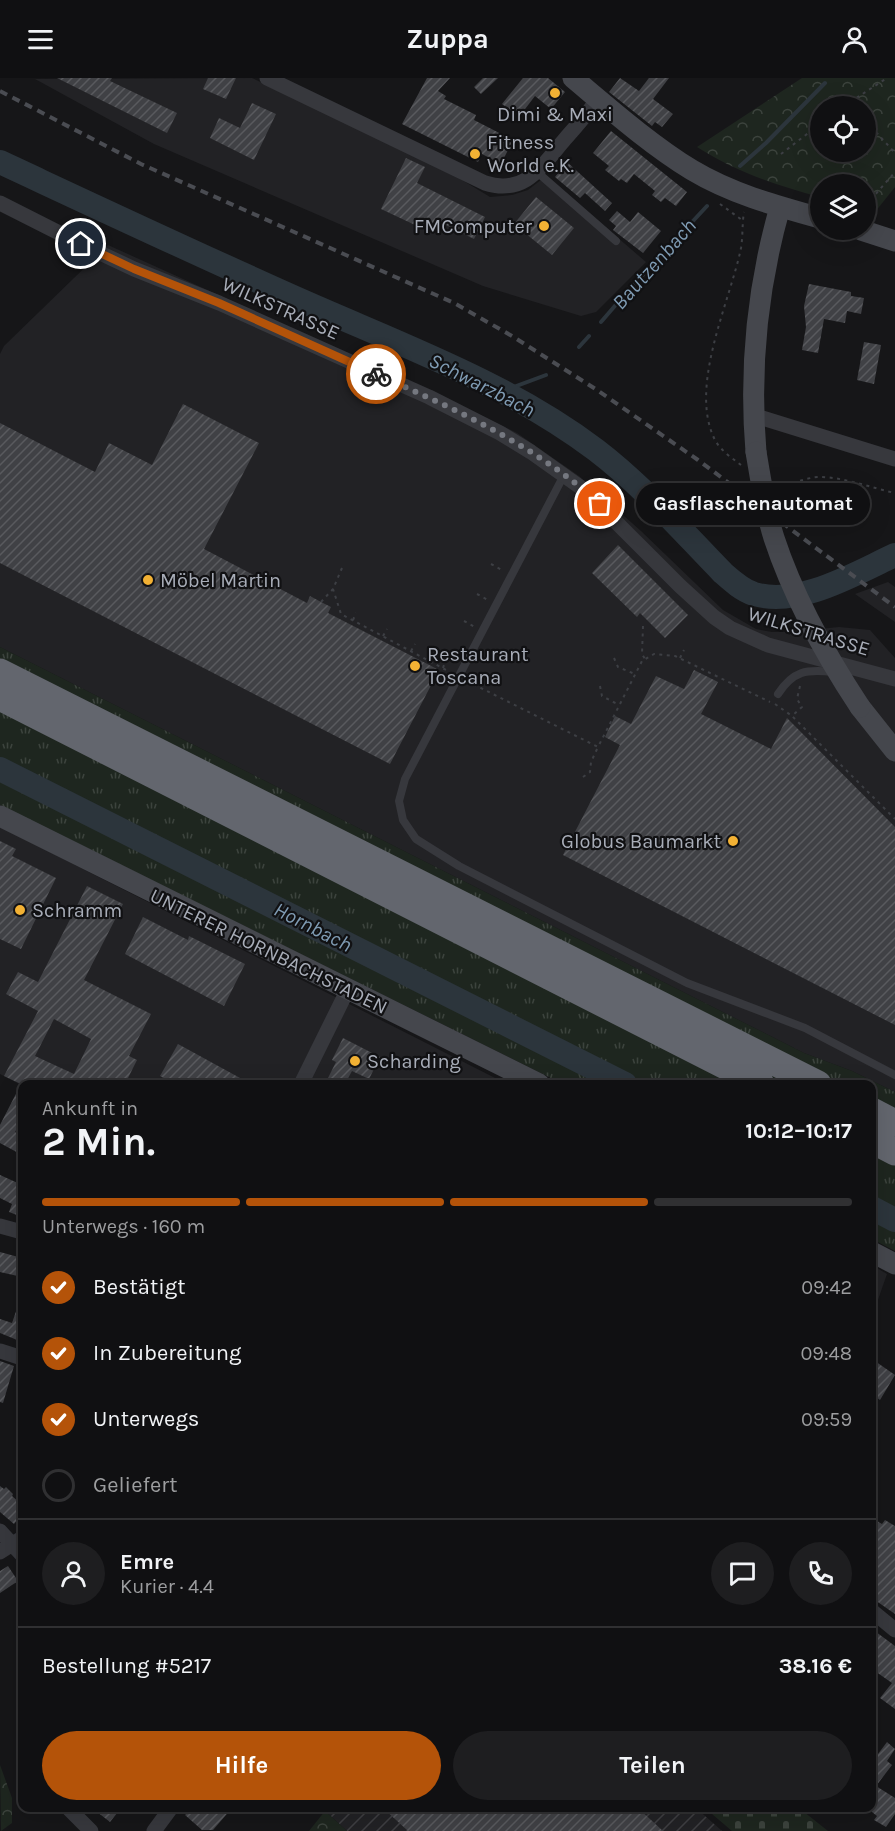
<!DOCTYPE html>
<html lang="de">
<head>
<meta charset="utf-8">
<style>
	body { margin:0; font-family:Karla,sans-serif; background:#1e1e20; color:#f1f3f6; height:100vh; display:flex; flex-direction:column; font-size:22px; white-space:nowrap }
	* { box-sizing:border-box; margin:0 }
	p { font-size:20px; color:#9c9d9f }
	.icon { flex:none; width:33px; height:33px; fill:none; stroke:currentColor; stroke-width:2; stroke-linecap:round; stroke-linejoin:round }
	.map { position:relative; flex:1; overflow:hidden }
	.side { position:absolute; left:18px; top:1002px; width:858px; height:732px; display:flex; flex-direction:column; background:#101012; border-radius:12px; box-shadow:0 6px 24px #0002,0 0 0 2px #303032 }
	.side>* { flex:none }
	.tools { position:absolute; left:810px; top:18px; display:grid; gap:12px }
	.tools a { display:grid; place-items:center; width:66px; height:66px; border-radius:50%; background:#101012; box-shadow:0 6px 24px #0002,0 0 0 2px #303032; font-size:30px }
	.pin { position:absolute; display:grid; place-items:center; width:51px; height:51px; color:#fff; margin:-26px; border:3px solid #fff; border-radius:50%; box-shadow:0 2px 6px #0007 }
	.courier { position:absolute; display:grid; place-items:center; width:60px; height:60px; margin:-30px; border:4px solid #b45309; border-radius:50%; background:#fff; color:#222; box-shadow:0 2px 8px #0007 }
	.bubble { position:absolute; height:42px; border-radius:21px; background:#101012; box-shadow:0 6px 24px #0002,0 0 0 2px #303032; font-size:20px; font-weight:700; line-height:42px; text-align:center }
	.headline em { font-style:normal; font-weight:700 }
	.headline div { display:flex; flex-direction:column-reverse }
	.headline { display:flex; align-items:center; justify-content:space-between; height:102px; padding:0 24px }
	h1 { font-size:39px; font-weight:700; line-height:45px }
	.bar { display:grid; grid-template-columns:repeat(4,1fr); gap:9px 6px; align-content:center; height:72px; padding:0 24px }
	.bar i { height:8px; border-radius:4px; background:#303032 }
	.bar .selected { background:#b45309 }
	.bar p { grid-column:span 4 }
	.line { display:flex; align-items:center; gap:15px; padding:0 24px; border-top:2px solid #303032 }
	.line div { flex:1 }
	.round { display:grid; place-items:center; flex:none; width:63px; height:63px; border-radius:32px; background:#1e1e20 }
	ol { padding:0 24px; list-style:none }
	li { display:flex; align-items:center; gap:18px; height:66px }
	li p { margin-inline-start:auto }
	li .icon { padding:6px; border-radius:50%; background:#b45309; color:#fff; stroke-width:4 }
	li:last-child { color:#9c9d9f }
	li i { width:33px; height:33px; border:3px solid #303032; border-radius:50% }
	.button { display:flex; gap:12px; margin-top:auto; padding:12px 24px }
	.button a { flex:1; height:69px; border-radius:36px; background:#b45309; color:#fff; font-size:24px; font-weight:700; line-height:69px; text-align:center }
	.button a+a { background:#1e1e20; color:#f1f3f6 }
	header { display:flex; justify-content:space-between; align-items:center; height:78px; padding:0 24px; background:#101012; font-size:27px; font-weight:700 }
	.map>svg:first-child { display:block }
	.built { fill:#222225 }
	.industrial { fill:url(#industrial-furrows) }
	.grass { fill:url(#grass-tufts) }
	.forest { fill:url(#forest-crowns); fill-rule:evenodd }
	.cemetery { fill:url(#cemetery-stones) }
	.lines { fill:none; stroke-linecap:round; stroke-linejoin:round }
	.stream { stroke:#2c353c; stroke-width:4 }
	.river { stroke:#2c353c; stroke-width:24 }
	.building { fill:url(#building-hatch); fill-rule:evenodd }
	.path { stroke:#3d3f44; stroke-width:2; stroke-dasharray:3 4.5; stroke-linecap:butt }
	.lane { stroke:#37383d; stroke-width:8 }
	.street { stroke:#37383d; stroke-width:15 }
	.secondary { stroke:#45474d; stroke-width:21 }
	.highway { stroke:#63666e; stroke-width:27 }
	.rail { stroke:#4a4c52; stroke-width:4; stroke-dasharray:8 6; stroke-linecap:butt }
	.secondary-bridge { stroke:#45474d; stroke-width:21 }
	.done { stroke:#757880; stroke-width:6; stroke-dasharray:0 10.8 }
	.route { stroke:#b45309; stroke-width:8 }
	.poi-dot { fill:#f2b134; stroke:#111113; stroke-width:2 }
	.labels { text-anchor:middle; stroke-width:4.5; stroke-linejoin:round; paint-order:stroke }
	.poi-label { font-size:20px; fill:#a8adb8; stroke:#111113; text-anchor:start }
	.street-label { font-size:20px; fill:#a8adb8; stroke:#111113 }
	.water-label { font-size:21px; font-style:italic; fill:#7f9bb3; stroke:#111113 }
</style>
</head>
<body>
<header><svg class="icon" aria-label="menu" viewBox="0 0 24 24"><path d="M4 6h16M4 12h16M4 18h16"/></svg>Zuppa<svg class="icon" aria-label="person" viewBox="0 0 24 24"><circle cx="12" cy="8" r="4"/><path d="M4 21q1-7 8-7t8 7"/></svg></header>
<div class="map">
<svg width="895" height="1753" viewBox="0 0 895 1753">
	<defs>
		<pattern id="industrial-furrows" width="10" height="10" patternUnits="userSpaceOnUse" patternTransform="scale(1.5)"><rect width="10" height="10" fill="#222225"/><path d="M-1 1l2-2M0 10L10 0M9 11l2-2" fill="none" stroke="#3f3f43"/></pattern>
		<pattern id="grass-tufts" width="24" height="20" patternUnits="userSpaceOnUse" patternTransform="scale(1.5)"><rect width="24" height="20" fill="#1e261f"/><path d="M3 7l-1-3M5 7V3M7 7l1-3M15 17l-1-3M17 17v-4M19 17l1-3" fill="none" stroke="#3c433d"/></pattern>
		<pattern id="forest-crowns" width="20" height="18" patternUnits="userSpaceOnUse" patternTransform="scale(1.5)"><rect width="20" height="18" fill="#1e261f"/><path d="M2 6a3 3 0 1 1 6 0M12 15a3 3 0 1 1 6 0" fill="none" stroke="#3c433d"/></pattern>
		<pattern id="cemetery-stones" width="16" height="16" patternUnits="userSpaceOnUse" patternTransform="scale(1.5)"><rect width="16" height="16" fill="#1e261f"/><path d="M2 7V4a2 2 0 0 1 4 0v3zM10 15v-3a2 2 0 0 1 4 0v3z" fill="#3c433d"/></pattern>
		<pattern id="building-hatch" width="6" height="6" patternUnits="userSpaceOnUse" patternTransform="scale(1.5)"><rect width="6" height="6" fill="#404145"/><path d="M-1 1l2-2M0 6l6-6M5 7l2-2" fill="none" stroke="#595a5e"/></pattern>
	</defs>
	<rect width="100%" height="100%" fill="#161618"/>
	<!-- built -->
	<path class="built" d="M252,0L436,86L490,119L512,117L528,112L546,98L646,184L596,234L581,238L483,208L154,66L35,1Z
		M108,167L433,314L517,355L579,398L641,453L723,532L756,551L772,554H790L839,549L870,552L895,580V1014L852,993L804,975L0,569V276L4,268Z
		M888,504L895,509V544L855,516Z
		M0,749L501,1003L499,1006H22V1076L0,1065V1047L21,1007L0,996Z
		M872,1187L887,1196L872,1239Z"/>
	<!-- industrial -->
	<path class="industrial" d="M322,1730H696L722,1753H347Z"/>
	<!-- grass -->
	<path class="grass" d="M0,569L804,975L852,993L895,1014V1173L872,1161V1006H563L0,727Z"/>
	<!-- forest -->
	<path class="forest" d="M802,0H895V109L875,134L866,131V106H820V119C776,107 736,94 697,69ZM820,28H866V74H820Z
		M0,1687L12,1720V1745L1,1753Z
		M325,1733L347,1753H309Z"/>
	<!-- cemetery -->
	<path class="cemetery" d="M705,1730H783L785,1731L799,1730L828,1753H732Z"/>
	<g class="lines">
		<!-- stream -->
		<path class="stream" d="M740,88L766,65L825,5
			M601,244L626,215L707,128
			M579,269L589,258
			M503,313L546,297"/>
		<!-- river -->
		<path class="river" d="M0,84C103,132 205,180 309,226C407,269 510,307 596,372C642,407 682,453 723,495C732,503 742,512 754,516C800,529 854,496 895,477
			M0,691L625,1006
			M872,1130L895,1142"/>
	</g>
	<!-- building -->
	<path class="building" d="M57,0H112L110,3L177,35L167,55Z
		M208,0H236L226,21L203,11Z
		M427,0H450L438,13L446,18L444,21L476,37L474,42L513,62L501,86L482,76L478,84L402,46Z
		M483,0H498L481,16L474,9Z
		M523,0H548L565,14L551,31L535,18L519,39L502,26Z
		M620,0L639,13L649,0H669L653,21L673,36L662,49L655,44L652,48L609,14Z
		M252,25L276,36L254,82L210,60L219,40L240,50Z
		M611,53L687,114L676,128L665,120L661,124L652,117L655,113L634,96L627,105L621,101L619,103L605,92L609,88L593,75Z
		M406,80L425,89L417,105L485,139L474,161L436,142L430,154L381,131Z
		M567,84L612,125L605,133L585,115L580,120L555,99Z
		M536,119L574,150L552,177L514,146Z
		M617,133L630,144L638,134L661,153L643,175L613,152L616,148L609,142Z
		M809,206L851,214V218L864,220L861,236L847,233L845,245L824,241L818,275L802,272L806,249L804,228Z
		M864,264L881,267L874,306L857,302Z
		M183,326L259,365L204,471L307,525L310,518L321,524L331,529L328,535L439,592L390,686L0,485V345L95,394L109,365L152,387Z
		M618,467L688,537L665,560L640,535L637,539L592,495Z
		M694,592L718,604L701,636L771,671L787,640L895,749V947L563,777L620,667L605,659L615,638L631,646L656,598L684,611Z
		M0,763L16,771L12,778L56,800L21,871L0,861Z
		M87,808L123,826L84,902L151,936L129,978L137,982L125,1006H22V1040L15,1054L22,1058V1077L0,1065V1047L21,1006L4,998L38,933L6,916L18,894L38,904ZM54,941L91,961L74,996L35,978Z
		M143,839L188,862L189,858L245,886L224,928L125,876Z
		M343,960L380,979L369,1001L352,993L345,1006H325L336,984L332,982Z
		M178,966L251,1006H175L160,998Z
		M0,1097L20,1106L18,1112L22,1102V1139L9,1134L12,1126L0,1120Z
		M0,1174L22,1180V1199L0,1194Z
		M21,1219H22V1264L0,1255V1241L12,1245Z
		M872,1281L895,1297L880,1322L872,1316Z
		M0,1283L14,1288L3,1325L0,1324Z
		M0,1408L4,1411L6,1409L13,1416L12,1418L22,1427V1436L14,1446L0,1434Z
		M872,1440L882,1446L885,1442L895,1448V1536L872,1520Z
		M8,1488L18,1503L0,1515V1493Z
		M872,1551L895,1568V1631L880,1620L892,1605L872,1591Z
		M887,1664L895,1671L887,1683L892,1687L876,1708L895,1720V1736L886,1749L874,1742L877,1738L872,1734V1684Z
		M92,1730H121L110,1744Z
		M192,1730H232L213,1752H202L185,1737Z
		M383,1730H638L663,1753H408Z"/>
	<g class="lines">
		<!-- path -->
		<path class="path" d="M844,28L887,0
			M866,43L895,75
			M781,76L820,46
			M720,126L742,142
			M866,127L895,94
			M741,387C732,380 721,373 715,362C688,309 730,224 741,170C743,158 742,146 744,134
			M778,406C792,408 805,399 820,399C843,399 872,410 895,415
			M491,486L502,492
			M342,490L333,511L341,536L448,593
			M477,516L488,522
			M321,524L333,511
			M353,542L356,535
			M464,543L475,549
			M643,548L642,576L645,581
			M383,558L387,551
			M411,573L415,566
			M614,580L618,589L635,596
			M680,580L684,572
			M443,590L446,581
			M467,603L598,669L642,583L654,576L675,578L770,624
			M600,608L602,618L619,627
			M800,608L797,621L802,629L792,638L895,741
			M775,626L792,638
			M583,699L590,694L591,684L598,669"/>
		<!-- lane -->
		<path class="lane" d="M537,94L616,163
			M564,397L405,701L399,723L403,742L416,761L459,788L687,905L805,950L895,997
			M778,616C793,593 806,591 833,594"/>
		<!-- street -->
		<path class="street" d="M267,0L485,105C525,118 542,88 565,61C576,48 589,35 598,20
			M0,125L81,166L134,191L219,225L429,319L500,355L531,374L583,411L680,508L714,539L730,550L768,567L895,601
			M753,337L895,381
			M301,1006L348,911
			M0,1148L22,1154
			M0,1273L22,1280
			M0,1453L22,1477
			M0,1474L22,1460
			M872,1533L895,1552
			M68,1730L91,1753
			M154,1753L171,1730"/>
		<!-- secondary -->
		<path class="secondary" d="M573,0C610,31 651,67 692,92C732,116 777,128 820,140
			M861,152L895,163
			M756,374C749,290 757,210 780,129
			M860,629L895,673
			M0,738L539,1006
			M872,1174L895,1186"/>
		<!-- highway -->
		<path class="highway" d="M0,594L818,1006
			M0,619L761,1006
			M872,1033L895,1045
			M872,1062L895,1074"/>
		<!-- rail -->
		<path class="rail" d="M0,13L141,86L454,225L512,258L597,312L698,382L895,529"/>
		<!-- secondary-bridge -->
		<path class="secondary-bridge" d="M756,374C761,403 765,432 774,460C794,521 825,576 860,629"/>
	</g>
	<g class="lines">
		<!-- done -->
		<path class="done" d="M376,296C455,331 535,367 600,426"/>
		<!-- route -->
		<path class="route" d="M81,166L134,191L219,225L376,296"/>
	</g>
	<!-- markers -->
	<g class="poi-dot">
		<circle cx="555" cy="15" r="6"/>
		<circle cx="475" cy="76" r="6"/>
		<circle cx="544" cy="148" r="6"/>
		<circle cx="148" cy="502" r="6"/>
		<circle cx="415" cy="588" r="6"/>
		<circle cx="733" cy="763" r="6"/>
		<circle cx="20" cy="832" r="6"/>
		<circle cx="355" cy="983" r="6"/>
	</g>
	<g class="labels">
		<!-- poi labels -->
		<g class="poi-label">
			<text x="555" y="43" text-anchor="middle">Dimi &amp; Maxi</text>
			<text x="487" y="71">Fitness<tspan x="487" dy="23">World e.K.</tspan></text>
			<text x="532" y="155" text-anchor="end">FMComputer</text>
			<text x="160" y="509">Möbel Martin</text>
			<text x="427" y="583">Restaurant<tspan x="427" dy="23">Toscana</tspan></text>
			<text x="721" y="770" text-anchor="end">Globus Baumarkt</text>
			<text x="32" y="839">Schramm</text>
			<text x="367" y="990">Scharding</text>
		</g>
		<!-- street labels -->
		<g class="street-label">
			<text transform="translate(281 230) rotate(24)" y="7">WILKSTRASSE</text>
			<text transform="translate(809 553) rotate(17)" y="7">WILKSTRASSE</text>
			<text transform="translate(269 873) rotate(26)" y="7">UNTERER HORNBACHSTADEN</text>
		</g>
		<!-- water labels -->
		<g class="water-label">
			<text transform="translate(654 186) rotate(-48)" y="7">Bautzenbach</text>
			<text transform="translate(482 307) rotate(27)" y="7">Schwarzbach</text>
			<text transform="translate(313 849) rotate(27)" y="7">Hornbach</text>
		</g>
	</g>
</svg>
<div class="tools">
<a><svg class="icon" aria-label="locate" viewBox="0 0 24 24"><circle cx="12" cy="12" r="6"/><path d="M12 2v4M12 18v4M2 12h4M18 12h4"/></svg></a>
<a><svg class="icon" aria-label="layers" viewBox="0 0 24 24"><path d="M12 4l9 5-9 5-9-5zM3 14l9 5 9-5"/></svg></a>
</div>
<div class="pin" style="left:600px;top:426px;background:#ea580c"><svg class="icon" aria-label="bag" viewBox="0 0 24 24"><path d="M5 8h14l-1 12H6zM9 8a3 3 0 0 1 6 0"/></svg></div>
<div class="pin" style="left:81px;top:166px;background:#1f2937"><svg class="icon" aria-label="home" viewBox="0 0 24 24"><path d="M3 11l9-7 9 7M6 9v11h12V9"/></svg></div>
<div class="courier" style="left:376px;top:296px"><svg class="icon" aria-label="bike" viewBox="0 0 24 24"><circle cx="6" cy="16" r="4"/><circle cx="18" cy="16" r="4"/><path d="M6 16l4-8h5l3 8M10 8l3 8H6M13 5h3"/></svg></div>
<div class="bubble" style="left:636px;top:405px;width:234px">Gasflaschenautomat</div>
<section class="side">
<div class="headline"><div><h1>2 Min.</h1><p>Ankunft in</p></div><em>10:12–10:17</em></div>
<div class="bar"><i class="selected"></i><i class="selected"></i><i class="selected"></i><i></i><p>Unterwegs · 160 m</p></div>
<ol>
<li><svg class="icon" aria-label="check" viewBox="0 0 24 24"><path d="M5 12l5 5 9-10"/></svg>Bestätigt<p>09:42</p></li>
<li><svg class="icon" aria-label="check" viewBox="0 0 24 24"><path d="M5 12l5 5 9-10"/></svg>In Zubereitung<p>09:48</p></li>
<li><svg class="icon" aria-label="check" viewBox="0 0 24 24"><path d="M5 12l5 5 9-10"/></svg>Unterwegs<p>09:59</p></li>
<li><i></i>Geliefert</li>
</ol>
<div class="line" style="height:108px"><a class="round"><svg class="icon" aria-label="person" viewBox="0 0 24 24"><circle cx="12" cy="8" r="4"/><path d="M4 21q1-7 8-7t8 7"/></svg></a><div><b>Emre</b><p>Kurier · 4.4</p></div><a class="round"><svg class="icon" aria-label="chat" viewBox="0 0 24 24"><path d="M4 5h16v11H9l-5 4z"/></svg></a><a class="round"><svg class="icon" aria-label="phone" viewBox="0 0 24 24"><path d="M5 4h4l2 5-3 2q2 4 5 5l2-3 5 2v4C11 20 4 13 5 4z"/></svg></a></div>
<div class="line" style="height:78px"><div>Bestellung #5217</div><b>38.16 €</b></div>
<div class="button"><a>Hilfe</a><a>Teilen</a></div>
</section>
</div>
</body>
</html>
